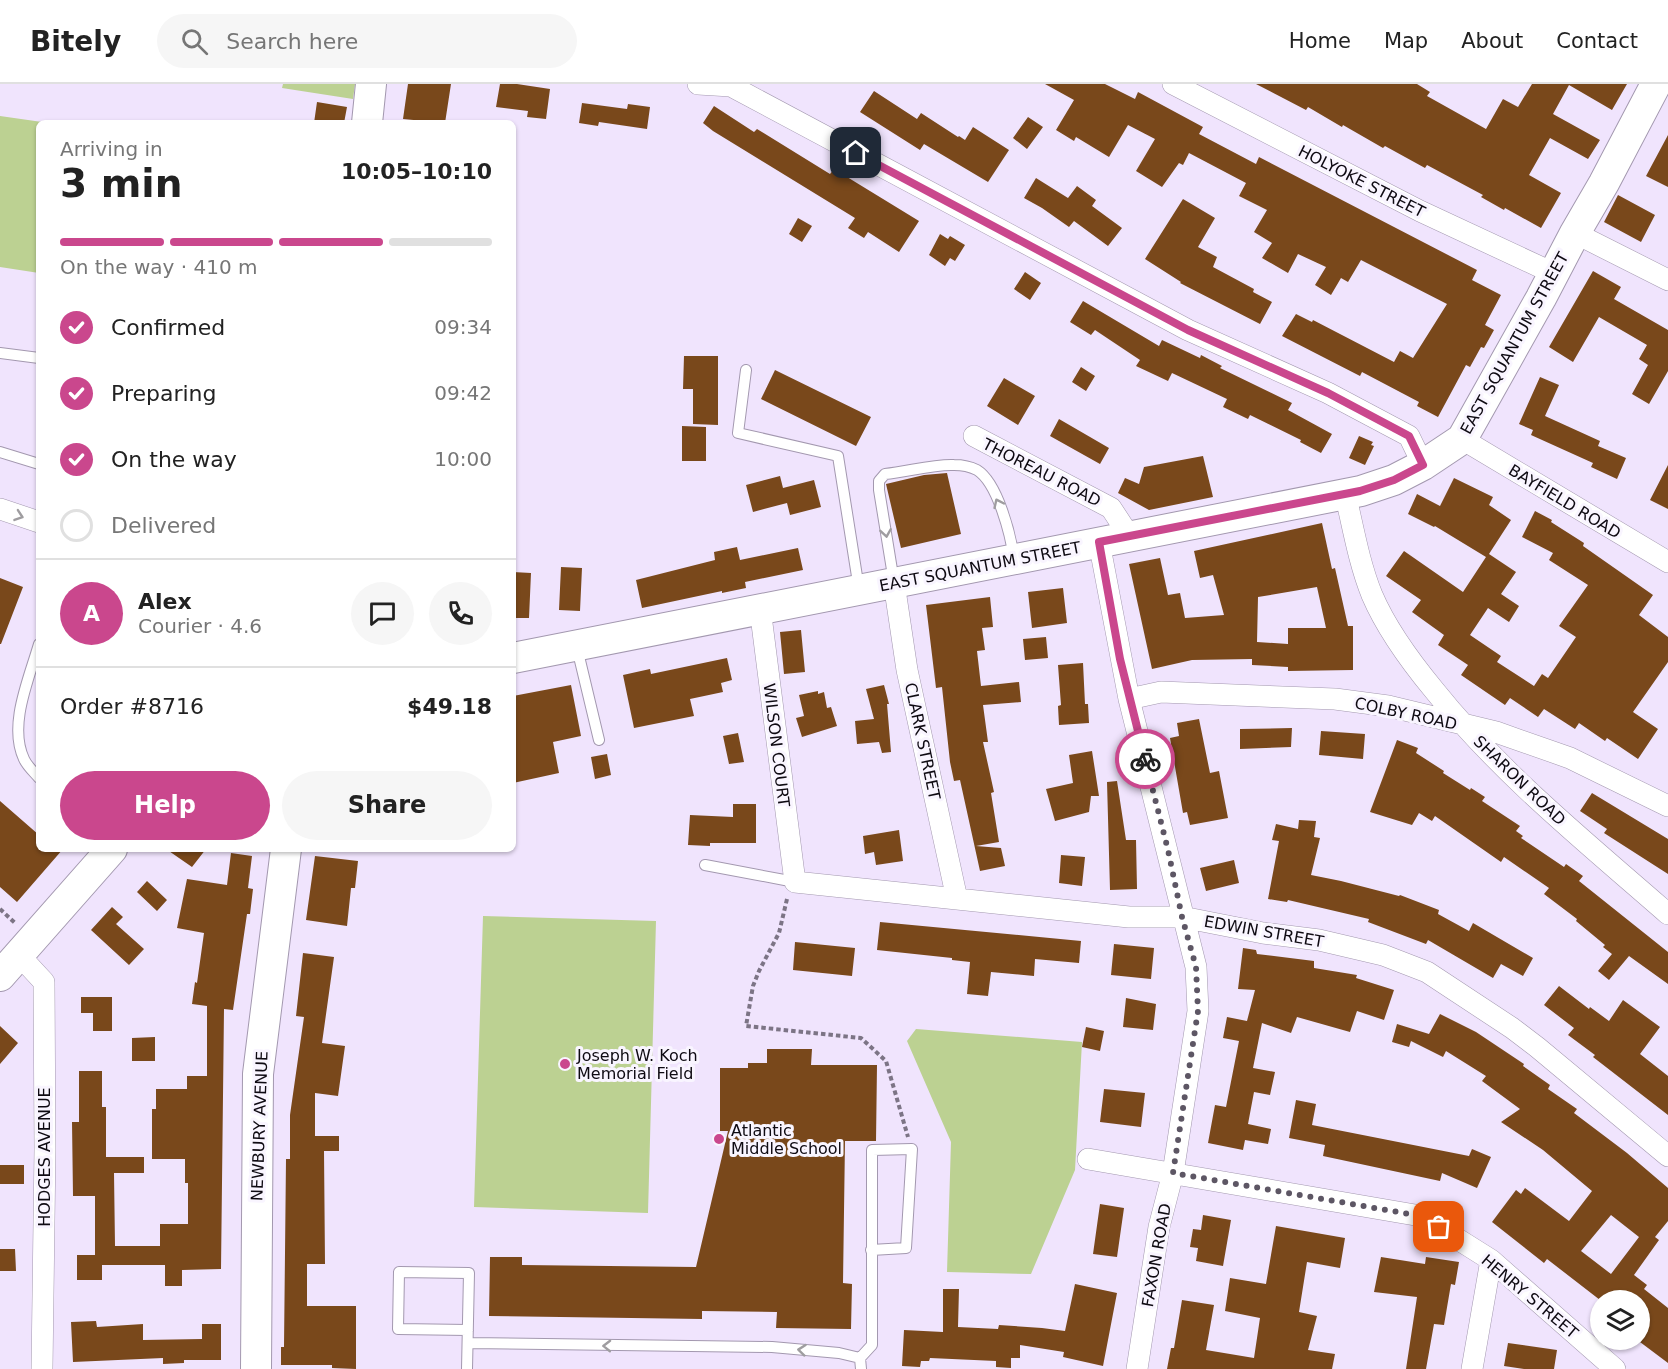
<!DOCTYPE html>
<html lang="en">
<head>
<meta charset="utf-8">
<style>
	body { margin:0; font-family:"DejaVu Sans",sans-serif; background:#f6f6f6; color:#222; height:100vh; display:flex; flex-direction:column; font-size:22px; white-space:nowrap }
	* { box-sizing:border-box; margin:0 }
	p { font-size:20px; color:#767676 }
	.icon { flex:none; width:33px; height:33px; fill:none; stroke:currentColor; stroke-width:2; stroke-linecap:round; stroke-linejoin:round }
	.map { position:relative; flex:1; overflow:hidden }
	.drawer { position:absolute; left:36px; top:36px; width:480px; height:732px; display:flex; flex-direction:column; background:#fff; border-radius:9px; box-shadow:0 2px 4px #0004 }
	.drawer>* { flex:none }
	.buttons { position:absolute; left:1590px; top:1206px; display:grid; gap:12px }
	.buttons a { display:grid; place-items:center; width:60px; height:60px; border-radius:50%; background:#fff; box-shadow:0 2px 4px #0004; font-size:30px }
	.pin { position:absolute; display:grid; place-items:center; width:51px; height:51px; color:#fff; margin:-26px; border-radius:12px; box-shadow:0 3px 9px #0006 }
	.courier { position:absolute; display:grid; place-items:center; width:60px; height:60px; margin:-30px; border:4px solid #ca478d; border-radius:50%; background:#fff; color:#222; box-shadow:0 2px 8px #0007 }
	.overview em { font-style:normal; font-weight:700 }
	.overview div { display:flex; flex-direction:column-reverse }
	.overview { display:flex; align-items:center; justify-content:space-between; height:102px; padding:0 24px }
	h1 { font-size:39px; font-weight:700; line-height:45px }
	.bar { display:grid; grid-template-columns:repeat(4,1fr); gap:9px 6px; align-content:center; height:72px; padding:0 24px }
	.bar i { height:8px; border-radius:4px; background:#e0e0e0 }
	.bar .on { background:#ca478d }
	.bar p { grid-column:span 4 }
	.line { display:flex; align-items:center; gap:15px; padding:0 24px; border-top:2px solid #e0e0e0 }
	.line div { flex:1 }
	.round { display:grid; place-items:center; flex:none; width:63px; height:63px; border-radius:32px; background:#f6f6f6 }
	ol { padding:0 24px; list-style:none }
	li { display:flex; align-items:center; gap:18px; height:66px }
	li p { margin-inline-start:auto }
	li .icon { padding:6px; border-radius:50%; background:#ca478d; color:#fff; stroke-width:4 }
	li:last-child { color:#767676 }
	li i { width:33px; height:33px; border:3px solid #e0e0e0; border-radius:50% }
	.primary-button { display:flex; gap:12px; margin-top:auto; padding:12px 24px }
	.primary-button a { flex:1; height:69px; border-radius:36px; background:#ca478d; color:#fff; font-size:24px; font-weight:700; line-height:69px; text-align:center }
	.primary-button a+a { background:#f6f6f6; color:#222 }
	header { display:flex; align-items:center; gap:36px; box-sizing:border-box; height:84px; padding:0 30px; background:#fff; border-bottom:2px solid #e0e0e0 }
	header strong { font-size:28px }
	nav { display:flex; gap:33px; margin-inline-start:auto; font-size:21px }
	.search { width:420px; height:54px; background:#f6f6f6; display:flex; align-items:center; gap:15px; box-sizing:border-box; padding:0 21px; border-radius:33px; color:#767676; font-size:22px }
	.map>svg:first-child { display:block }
	.green { fill:#bcd192 }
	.building { fill:#79481b; fill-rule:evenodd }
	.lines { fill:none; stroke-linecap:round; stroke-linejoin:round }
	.lane-casing { stroke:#a398af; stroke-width:12 }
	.street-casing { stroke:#a398af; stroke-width:22 }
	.secondary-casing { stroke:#a398af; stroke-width:32 }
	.path { stroke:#7c7485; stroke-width:4; stroke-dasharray:4.5 3; stroke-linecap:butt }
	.lane { stroke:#fff; stroke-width:10 }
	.street { stroke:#fff; stroke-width:21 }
	.secondary { stroke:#fff; stroke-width:30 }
	.oneway { stroke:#9f9da0 }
	.done { stroke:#5d5664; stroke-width:6; stroke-dasharray:0 10.8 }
	.route { stroke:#ca478d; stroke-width:8 }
	.poi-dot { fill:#ca478d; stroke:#f9f5ff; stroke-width:2 }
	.labels { text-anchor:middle; stroke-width:6; stroke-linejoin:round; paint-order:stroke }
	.street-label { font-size:16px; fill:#0e0a12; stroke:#f9f5ff }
	.poi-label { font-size:16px; fill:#0e0a12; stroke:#f9f5ff; text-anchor:start }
</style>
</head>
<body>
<header>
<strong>Bitely</strong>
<div class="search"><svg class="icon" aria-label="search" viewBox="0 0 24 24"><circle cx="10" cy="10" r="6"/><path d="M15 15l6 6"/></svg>Search here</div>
<nav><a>Home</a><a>Map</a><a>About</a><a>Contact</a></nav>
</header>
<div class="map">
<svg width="1668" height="1285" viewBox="0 0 1668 1285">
	<rect width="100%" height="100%" fill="#f0e4fd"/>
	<!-- green -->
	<path class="green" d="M283,0H355L353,15L282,4Z
		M0,32L49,39H39V189L0,183Z
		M483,832L656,837L648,1129L474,1123Z
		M916,945L1082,958L1075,1086L1031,1190L947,1188L951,1058L907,957Z"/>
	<!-- building -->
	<path class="building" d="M408,0H451L445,39L403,35Z
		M500,0H517L550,5L546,35L527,33L528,27L496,23Z
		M1045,0H1105L1135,15L1138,8L1203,43L1199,50L1256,80L1259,73L1477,186L1472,196L1501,211L1485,241L1494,246L1484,264L1481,263L1470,283L1466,281L1438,333L1417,322L1419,318L1362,288L1360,292L1282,252L1296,230L1312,238L1313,236L1394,278L1400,267L1413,274L1447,220L1361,176L1348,198L1341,194L1331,211L1315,201L1326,183L1298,170L1288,189L1262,174L1272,159L1254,148L1267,126L1239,112L1246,99L1189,69L1183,81L1179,79L1162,103L1136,87L1155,55L1128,41L1109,73L1076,53L1074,57L1056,46L1074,16Z
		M1256,0H1417L1430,8L1427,12L1486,45L1503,15L1518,23L1532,0H1627L1612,26L1569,1L1553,30L1600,56L1588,75L1550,54L1529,91L1561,109L1541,144L1505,124L1504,126L1481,113L1483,111L1427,81L1425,84L1385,62L1383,64L1343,41L1342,43L1308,23L1306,26Z
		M874,7L917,35L921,29L958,53L959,52L965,56L973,43L1009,66L988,98L924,60L920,66L860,28Z
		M317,18L347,23L344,39H314Z
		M582,19L627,25L628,20L650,23L647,45L599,38L598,42L579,39Z
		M714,22L754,48L757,45L830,90L834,85L919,137L899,168L868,148L864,154L848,144L855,134L713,47L703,39Z
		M1028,33L1043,43L1027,65L1013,54Z
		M1668,51V103L1646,92Z
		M1036,94L1068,114L1077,102L1096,116L1092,122L1122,144L1108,162L1074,137L1069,143L1042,124L1024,114Z
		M1618,111L1655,131L1641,158L1604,138Z
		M1183,115L1215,134L1198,163L1217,173L1213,183L1254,205L1253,208L1272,218L1260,240L1180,199L1181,198L1145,175Z
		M798,134L812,142L802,158L789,150Z
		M940,150L948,155L950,152L965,161L955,177L950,174L945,182L929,171Z
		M1593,187L1621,203L1614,215L1668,246V287L1649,320L1632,310L1648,281L1639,275L1647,261L1599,233L1573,278L1549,263Z
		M1025,188L1041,199L1030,216L1014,205Z
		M1083,217L1159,262L1162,256L1200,274L1201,271L1222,282L1220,284L1292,319L1288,326L1332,350L1321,369L1300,358L1301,356L1250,331L1248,335L1223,323L1227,315L1172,289L1168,297L1136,282L1140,276L1095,246L1091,251L1070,238Z
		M684,272H718V341L693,340V305H683Z
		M1081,283L1095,292L1086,307L1072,298Z
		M775,286L871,333L856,362L761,315Z
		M1540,293L1559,301L1545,332L1600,357L1598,362L1626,374L1617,395L1591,383L1593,379L1531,351L1533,346L1519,340Z
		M1004,294L1035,312L1018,341L987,322Z
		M1059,335L1109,364L1100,380L1050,352Z
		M682,342L706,343V377H682Z
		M1359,352L1373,358L1371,361L1374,362L1365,381L1349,374Z
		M1203,372L1213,413L1149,426L1118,409L1125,394L1139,400L1144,383Z
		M1668,381V425L1650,416Z
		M947,389L961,450L901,464L886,400L924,391Z
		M780,392L783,404L814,396L821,423L790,431L787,419L753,428L746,401Z
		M1454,394L1493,413L1489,421L1511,436L1489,470L1516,488L1501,510L1519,522L1509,538L1488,524L1470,551L1501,572L1497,578L1534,602L1542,590L1548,594L1576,553L1559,542L1588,501L1549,476L1553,469L1522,453L1535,427L1552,436L1551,438L1584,459L1583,462L1653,511L1639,531L1668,553V578L1633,628L1658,645L1638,675L1607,654L1605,657L1579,639L1575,645L1544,625L1538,633L1510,614L1505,621L1461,591L1468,581L1438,561L1444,551L1412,528L1421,516L1386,492L1404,467L1463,508L1486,473L1435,442L1434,443L1408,430L1417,410L1440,422Z
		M1322,439L1332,485L1335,484L1348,542H1353V586L1288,587V583L1252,581V575L1192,576L1152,585L1129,480L1160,474L1168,511L1180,509L1185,534L1224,531L1213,491L1200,494L1194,467ZM1317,503L1326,544H1288V560L1257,558L1258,513Z
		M737,463L740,476L798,464L803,486L745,498L746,504L722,509V507L642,524L636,496L715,476L714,468Z
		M561,483L582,484L580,527L559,526Z
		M513,488L531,489L529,534H513Z
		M0,494L23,503L1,560H0Z
		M1063,504L1067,539L1032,544L1028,508Z
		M990,513L993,543L982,544L985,566L977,567L981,602L1019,598L1021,618L983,621L988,658H983L994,708L991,709L999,758L976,762L1001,764L1005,782L980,787L960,696L954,697L950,678L942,603L936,604L926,521Z
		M801,546L805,588L784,590L780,548Z
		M1046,553L1048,574L1025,576L1023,555Z
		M727,574L732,596L721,599L723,608L690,615L694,632L634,644L623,591L650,585L651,590Z
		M1083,579L1085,620H1088L1089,639L1059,641L1058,622L1061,621L1058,581Z
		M571,601L581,652L553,658L559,689L513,699V612Z
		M884,601L889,620H887L891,668L882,669L879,658L857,660L855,637L874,635L866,605Z
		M818,607V610L824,608L827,624L831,623L837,642L802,653L796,634L804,632L799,611Z
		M1199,635L1210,689L1219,687L1228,734L1190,741L1187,728L1183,729L1170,654L1179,652L1177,639Z
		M1292,644L1291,663L1240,665V645Z
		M1321,647L1365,650L1363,675L1319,671Z
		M738,649L744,678L729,680L723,652Z
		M1397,656L1418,664L1416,669L1444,687L1443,689L1470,706L1471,704L1485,713L1482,717L1520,742L1516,747L1523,752L1521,754L1564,783L1566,780L1583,792L1579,797L1668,868V900L1629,872L1609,896L1598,887L1612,870L1603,863L1605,861L1576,837L1577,835L1544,810L1549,804L1504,773L1501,778L1435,732L1432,737L1419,729L1412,741L1370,728Z
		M1092,667L1099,712H1091L1089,728L1055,737L1046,705L1073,699L1069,671Z
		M607,670L611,691L595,695L591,673Z
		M1117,697L1126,756H1136L1137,805L1110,806L1107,698Z
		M1592,709L1668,755V790L1604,749L1607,745L1580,727Z
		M0,717L39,751V765H63L17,818L0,803Z
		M733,720H756V759H710V762L688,761L690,731L733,733Z
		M1299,736L1316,737L1314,753L1320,754L1311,791L1341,797L1399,812L1400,811L1439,826L1438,830L1469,847L1473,839L1533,874L1523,892L1501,880L1493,894L1428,856L1426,860L1368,838L1369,835L1288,816L1287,818L1268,815L1279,757L1272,756L1276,740L1298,745Z
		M899,746L903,777L876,781L874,768L865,770L863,752Z
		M166,765H206L192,783Z
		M231,769L252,772L248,804L253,805L250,830H247L233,926L224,925L221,1185L182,1186V1202H165V1181H102V1196H77V1171H95V1112H73L72,1038H79V987H102V1023H106V1073H144V1089H114L115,1162H160V1140H188V1099H185V1075H152V1025H156V1005H187V992H207V922L192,920L195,898L197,899L204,849L177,844L187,795L227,801Z
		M1061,771L1085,773L1082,802L1059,799Z
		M315,772L358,777L355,804H351L347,842L306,836Z
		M1234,776L1239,799L1206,807L1200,784Z
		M147,797L167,816L157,827L137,808Z
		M112,823L123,833L116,840L144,865L129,881L91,846Z
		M880,838L1081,857L1079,879L1035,875L1034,892L991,888L988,912L967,910L970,878L952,876V874L877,866Z
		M795,858L855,864L852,892L793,886Z
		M1114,860L1154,864L1151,895L1111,891Z
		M1243,864L1256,866L1257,870L1314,877V884L1357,891L1356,894L1394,906L1384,936L1357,927L1350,948L1297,933L1291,949L1262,939L1253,984L1275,988L1270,1011L1254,1008L1248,1040L1271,1045L1268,1060L1245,1056L1243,1066L1208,1059L1215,1021L1226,1023L1239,957L1223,954L1227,933L1247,937L1255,906L1238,905Z
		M303,869L334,873L322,959L345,962L338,1012L315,1009V1052H339V1067H324L325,1180H307V1222H356V1285L332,1284V1281H281V1263H284L286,1075H290V1031L304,933L296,932Z
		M1559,902L1589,925L1590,923L1609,937L1623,916L1660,943L1640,970L1668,992V1031L1593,973L1595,971L1568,951L1574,944L1544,921Z
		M81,913H112V947H93V929H81Z
		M1126,914L1156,920L1153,946L1123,943Z
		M1440,930L1476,948L1524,980L1523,982L1550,1001L1548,1005L1577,1025L1574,1029L1627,1069L1668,1104V1137L1655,1153L1659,1156L1634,1191L1647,1201L1644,1205L1668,1224V1279L1640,1258V1216H1600L1547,1175L1544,1179L1492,1138L1516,1106L1521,1110L1525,1104L1569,1137L1592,1107L1543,1066L1501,1038L1520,1025L1482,997L1486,992L1446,967L1443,973L1411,957L1409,963L1392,958L1397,940L1429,950ZM1611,1131L1639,1153L1611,1190L1581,1167Z
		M0,942L18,959L0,980Z
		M1086,943L1104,947L1100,967L1082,963Z
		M155,953V977H132V954Z
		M767,965H812L811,981H877L876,1057H845L843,1199L852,1200L851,1245L776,1244L777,1228L702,1227V1235L489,1232L490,1173H522V1181L696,1183L728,1047H720V984H748V979H767Z
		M1104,1005L1145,1009L1141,1043L1100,1038Z
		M1296,1016L1316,1020L1312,1041L1469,1072L1472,1065L1491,1073L1477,1104L1442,1089L1440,1097L1323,1072L1325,1061L1289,1054Z
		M0,1081H24V1100H0Z
		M1100,1120L1124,1124L1117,1173L1093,1170Z
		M1203,1131L1231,1136L1223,1182L1196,1177L1198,1164L1190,1163L1193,1145L1201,1146Z
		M1276,1142L1345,1154L1340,1184L1307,1178L1299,1228L1317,1232L1308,1266L1335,1270L1332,1285H1167L1171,1264H1174L1182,1216L1214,1221L1206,1266L1254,1274L1260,1234L1225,1227L1230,1194L1266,1200Z
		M0,1165H15L16,1187H0Z
		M1381,1173L1425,1180L1426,1173L1459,1178L1455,1201L1451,1200L1444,1241L1434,1240L1426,1285H1406L1417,1213L1374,1208Z
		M1075,1200L1117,1209L1103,1282L1063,1273L1064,1268L1020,1261V1274H1011V1284L996,1283V1277L930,1274L929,1277H921L920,1283L902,1282L904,1246L943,1248V1205H959L958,1243L998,1245L999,1241L1042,1244L1065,1247Z
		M96,1237L97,1243L143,1240V1256L202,1255V1240H221V1276H184V1279L163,1280V1274L73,1278L71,1238Z
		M1508,1259L1557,1266L1554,1285H1524L1504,1282Z"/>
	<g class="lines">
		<defs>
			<path id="lane" d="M0,269L39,274
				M746,286L738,349L838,372L859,505
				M0,368L39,380
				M894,498L879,406V397L885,390C907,388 933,380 954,381C962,381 971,383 977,386C998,399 1011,452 1014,475
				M39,560C29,595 8,641 24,675C27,682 34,688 39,694
				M577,564L599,656
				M705,781L795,798
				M468,1259L772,1263L839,1269L860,1274
				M467,1285L469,1189L399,1188L398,1245L468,1246
				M861,1285L860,1274L872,1261V1066L912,1065L906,1164L871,1166"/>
			<path id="street" d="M698,0L731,2L1188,246L1328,309L1409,352L1423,381
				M1173,0L1420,127L1553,189
				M1575,149L1668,196
				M974,352L1111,424L1130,453
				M1462,355L1668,478
				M1345,409C1353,443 1359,479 1372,511C1387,546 1410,577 1434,606C1502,691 1587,759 1668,830
				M0,425L39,438
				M1099,458L1129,615L1196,883L1198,927L1173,1089L1159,1143L1137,1285
				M894,499L907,586L957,815
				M760,524L795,798L1129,833H1182L1263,849L1319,856L1383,871L1427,888L1512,944L1537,963L1668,1072
				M1129,615L1161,608L1335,615L1388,622L1496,648L1570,674L1668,722
				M19,871L44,898L45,1065L42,1285
				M1088,1075L1421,1132L1491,1176L1615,1285
				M1472,1285L1491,1176"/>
			<path id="secondary" d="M367,39L371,0
				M513,574L1361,407L1394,396L1423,381L1462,355L1541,214L1575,149L1604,99L1656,0
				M0,892L112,765
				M256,1285L258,990L286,765"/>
		</defs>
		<!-- lane casing -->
		<use href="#lane" class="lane-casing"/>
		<!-- street casing -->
		<use href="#street" class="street-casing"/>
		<!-- secondary casing -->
		<use href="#secondary" class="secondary-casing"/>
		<!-- path -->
		<path class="path" d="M787,815L779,849L759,887L753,902L746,942L861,954L886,977L908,1053
			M0,825L15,839"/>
		<!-- lane -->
		<use href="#lane" class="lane"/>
		<!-- street -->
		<use href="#street" class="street"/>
		<!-- secondary -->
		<use href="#secondary" class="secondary"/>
	</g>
	<!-- one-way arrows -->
	<defs><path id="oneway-chevron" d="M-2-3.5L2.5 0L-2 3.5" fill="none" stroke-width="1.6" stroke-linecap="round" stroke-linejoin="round" transform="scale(1.5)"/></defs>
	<g class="oneway">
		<use href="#oneway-chevron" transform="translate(998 419) rotate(-115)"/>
		<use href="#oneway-chevron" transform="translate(19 432) rotate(19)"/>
		<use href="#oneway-chevron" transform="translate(886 449) rotate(81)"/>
		<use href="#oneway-chevron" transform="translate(607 1262) rotate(-179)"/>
		<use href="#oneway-chevron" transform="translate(802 1266) rotate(-174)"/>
	</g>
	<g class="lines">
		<!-- done -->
		<path class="done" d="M1145,675L1168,766L1182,833L1196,883L1198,927L1173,1089L1421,1132L1439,1143"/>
		<!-- route -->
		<path class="route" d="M856,69L1188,246L1328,309L1409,352L1423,381L1394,396L1360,407L1099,458L1120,575L1145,675"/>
	</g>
	<!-- markers -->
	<g class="poi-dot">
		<circle cx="565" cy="980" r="6"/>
		<circle cx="719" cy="1055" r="6"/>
	</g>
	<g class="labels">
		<!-- street labels -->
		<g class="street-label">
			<text transform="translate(1362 97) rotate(27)" y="6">HOLYOKE STREET</text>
			<text transform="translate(1514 259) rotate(-61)" y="6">EAST SQUANTUM STREET</text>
			<text transform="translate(1042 388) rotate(27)" y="6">THOREAU ROAD</text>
			<text transform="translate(1565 417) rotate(31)" y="6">BAYFIELD ROAD</text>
			<text transform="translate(980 482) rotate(-11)" y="6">EAST SQUANTUM STREET</text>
			<text transform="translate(1406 629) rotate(12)" y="6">COLBY ROAD</text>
			<text transform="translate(923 657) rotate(78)" y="6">CLARK STREET</text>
			<text transform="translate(777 661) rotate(83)" y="6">WILSON COURT</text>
			<text transform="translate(1520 696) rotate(44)" y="6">SHARON ROAD</text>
			<text transform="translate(1264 847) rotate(10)" y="6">EDWIN STREET</text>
			<text transform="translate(259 1042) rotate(-88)" y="6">NEWBURY AVENUE</text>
			<text transform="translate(44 1073) rotate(-90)" y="6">HODGES AVENUE</text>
			<text transform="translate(1156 1171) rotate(-80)" y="6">FAXON ROAD</text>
			<text transform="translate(1530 1212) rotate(40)" y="6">HENRY STREET</text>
		</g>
		<!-- poi labels -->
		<g class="poi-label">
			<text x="577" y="977">Joseph W. Koch<tspan x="577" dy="18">Memorial Field</tspan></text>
			<text x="731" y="1052">Atlantic<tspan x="731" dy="18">Middle School</tspan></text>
		</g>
	</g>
</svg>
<div class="buttons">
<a><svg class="icon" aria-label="layers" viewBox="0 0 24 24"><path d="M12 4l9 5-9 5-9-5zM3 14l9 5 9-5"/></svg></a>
</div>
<div class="pin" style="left:1439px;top:1143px;background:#ea580c"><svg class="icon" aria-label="bag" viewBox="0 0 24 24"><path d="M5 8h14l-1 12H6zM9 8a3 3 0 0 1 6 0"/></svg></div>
<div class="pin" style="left:856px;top:69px;background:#1f2937"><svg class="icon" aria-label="home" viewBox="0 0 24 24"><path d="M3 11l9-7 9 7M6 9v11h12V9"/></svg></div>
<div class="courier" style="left:1145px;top:675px"><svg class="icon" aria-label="bike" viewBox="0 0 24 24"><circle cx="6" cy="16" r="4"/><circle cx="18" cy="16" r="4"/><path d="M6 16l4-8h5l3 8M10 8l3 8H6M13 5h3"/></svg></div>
<section class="drawer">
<div class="overview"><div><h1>3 min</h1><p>Arriving in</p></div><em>10:05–10:10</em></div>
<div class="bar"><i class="on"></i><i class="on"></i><i class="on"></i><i></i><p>On the way · 410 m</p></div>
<ol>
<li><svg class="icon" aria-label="check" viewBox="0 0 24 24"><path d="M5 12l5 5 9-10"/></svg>Confirmed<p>09:34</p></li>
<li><svg class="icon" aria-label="check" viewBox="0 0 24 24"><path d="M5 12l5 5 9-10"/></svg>Preparing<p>09:42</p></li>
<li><svg class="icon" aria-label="check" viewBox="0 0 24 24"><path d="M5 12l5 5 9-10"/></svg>On the way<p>10:00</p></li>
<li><i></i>Delivered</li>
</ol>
<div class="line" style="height:108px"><b class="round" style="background:#ca478d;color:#fff">A</b><div><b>Alex</b><p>Courier · 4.6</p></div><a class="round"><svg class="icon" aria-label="chat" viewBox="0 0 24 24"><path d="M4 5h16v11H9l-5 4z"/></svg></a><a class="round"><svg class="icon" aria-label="phone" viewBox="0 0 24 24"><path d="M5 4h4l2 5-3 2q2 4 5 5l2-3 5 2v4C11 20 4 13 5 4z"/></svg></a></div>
<div class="line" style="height:78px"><div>Order #8716</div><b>$49.18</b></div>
<div class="primary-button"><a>Help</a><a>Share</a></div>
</section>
</div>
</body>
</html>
